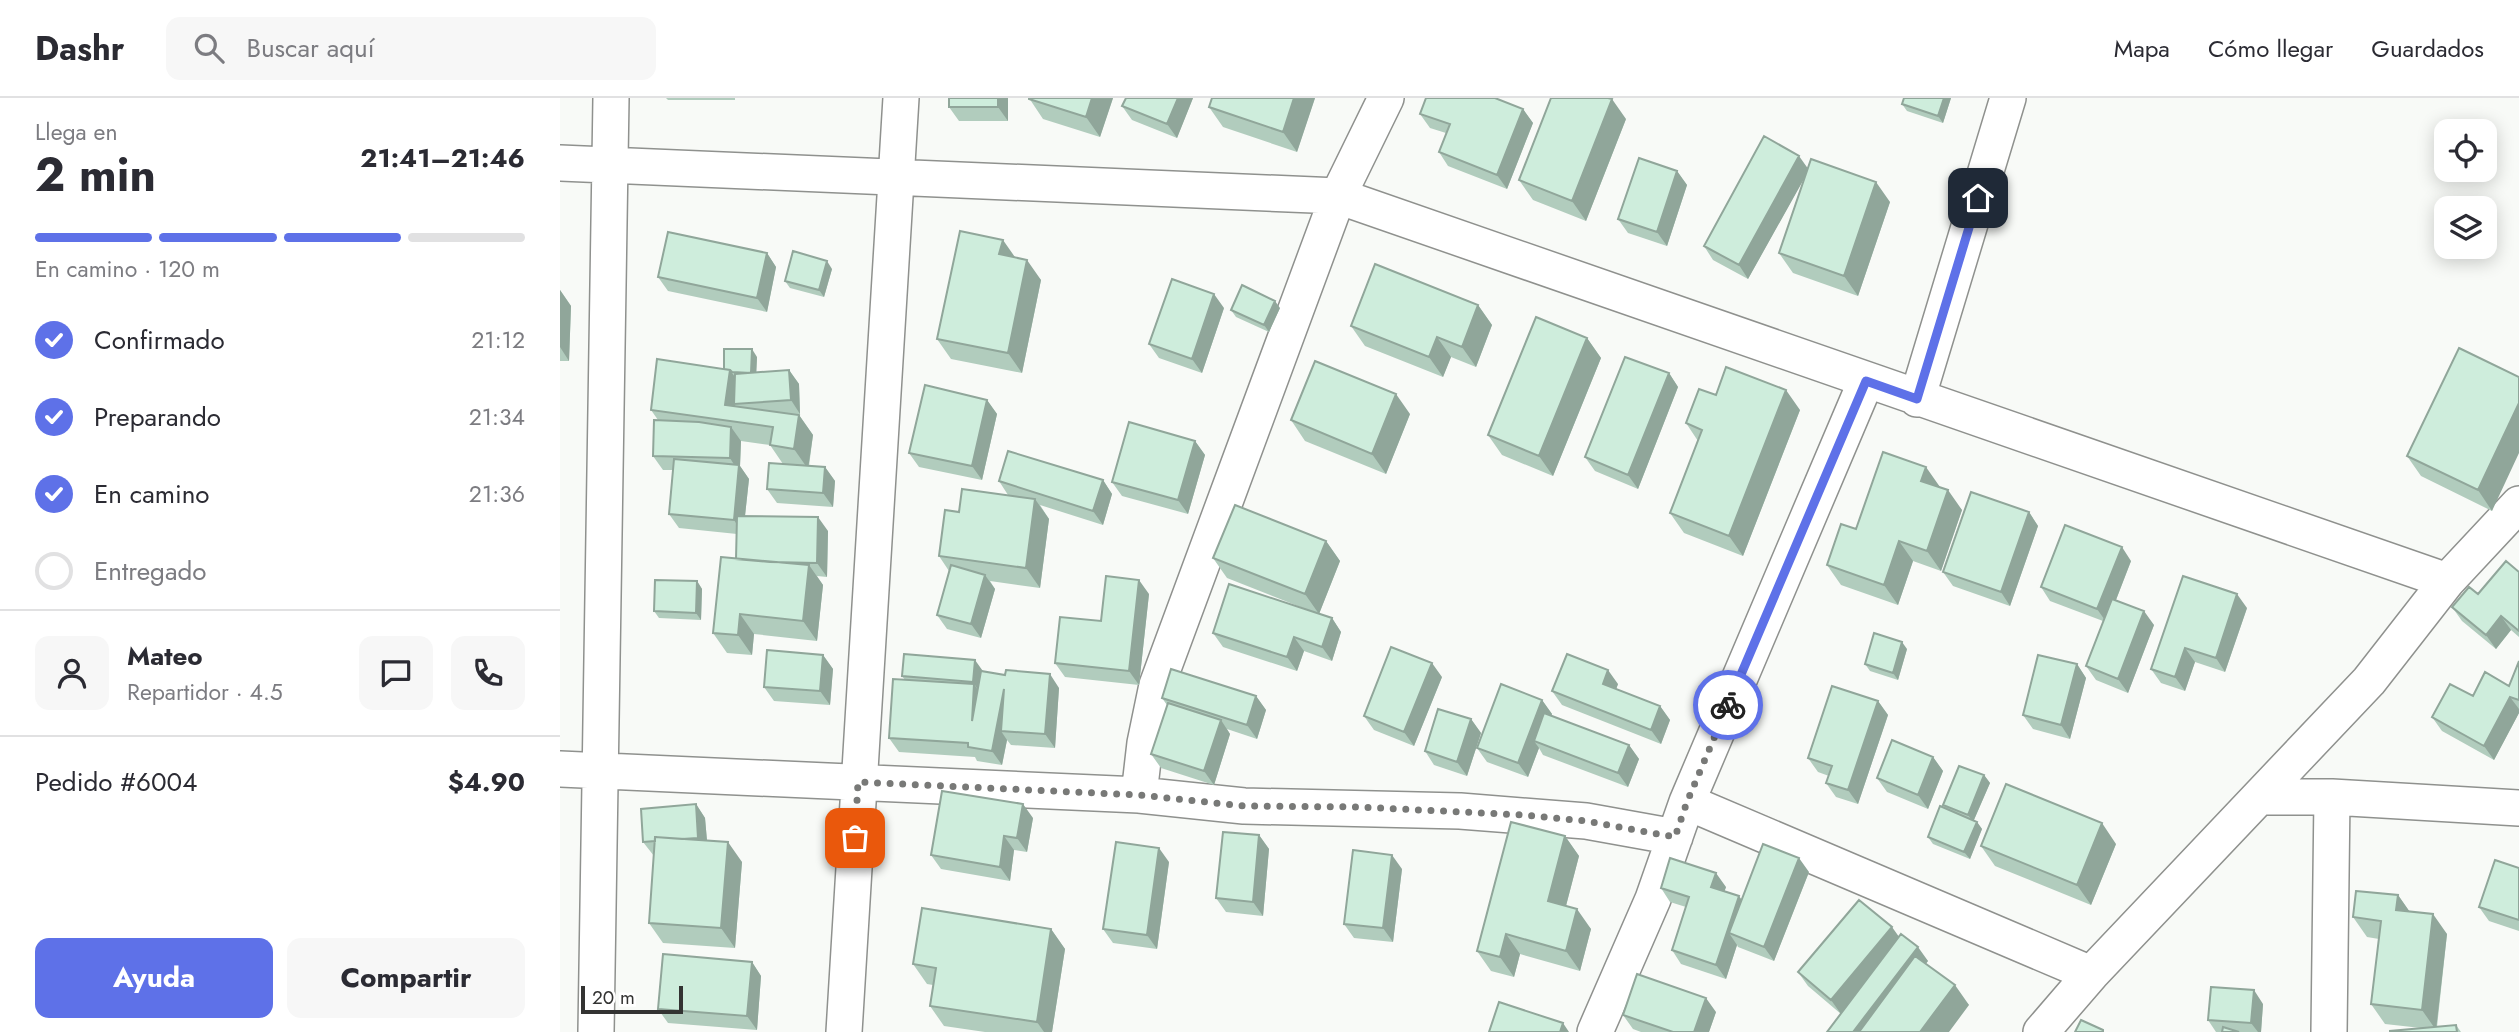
<!DOCTYPE html>
<html lang="es">
<head>
<meta charset="utf-8">
<style>
	body { margin:0; font-family:Jost,sans-serif; background:#f7f7f7; color:#2b2b33; height:100vh; display:flex; flex-direction:column; font-size:26px; white-space:nowrap }
	* { box-sizing:border-box; margin:0 }
	p { font-size:23px; color:#7c7c81 }
	.icon { flex:none; width:38px; height:38px; fill:none; stroke:currentColor; stroke-width:2; stroke-linecap:round; stroke-linejoin:round }
	.map { position:relative; flex:1; overflow:hidden }
	.sheet { display:flex; flex-direction:column; background:#fff; width:560px }
	.sheet>* { flex:none }
	.fabs { position:absolute; left:1874px; top:21px; display:grid; gap:14px }
	.fabs a { display:grid; place-items:center; width:63px; height:63px; border-radius:14px; background:#fff; box-shadow:0 4px 18px #0003; font-size:35px }
	.scale { position:absolute; left:21px; bottom:18px; width:102px; box-sizing:border-box; padding-left:7px; border:4px solid #333332; border-top:0; font-size:19px; line-height:24px; white-space:nowrap; color:#333332; -webkit-text-stroke:5px #fff; paint-order:stroke }
	.pin { position:absolute; display:grid; place-items:center; width:60px; height:60px; color:#fff; margin:-30px; border-radius:14px; box-shadow:0 4px 10px #0006 }
	.courier { position:absolute; display:grid; place-items:center; width:70px; height:70px; margin:-35px; border:5px solid #5e71e8; border-radius:50%; background:#fff; color:#222; box-shadow:0 2px 9px #0007 }
	.headline em { font-style:normal; font-weight:700 }
	.headline div { display:flex; flex-direction:column-reverse }
	.headline { display:flex; align-items:center; justify-content:space-between; height:119px; padding:0 35px }
	h1 { font-size:46px; font-weight:700; line-height:52px }
	.bar { display:grid; grid-template-columns:repeat(4,1fr); gap:10px 7px; align-content:center; height:84px; padding:0 35px }
	.bar i { height:9px; border-radius:5px; background:#e1e1e2 }
	.bar .on { background:#5e71e8 }
	.bar p { grid-column:span 4 }
	.line { display:flex; align-items:center; gap:18px; padding:0 35px; border-top:2px solid #e1e1e2 }
	.line div { flex:1 }
	.round { display:grid; place-items:center; flex:none; width:74px; height:74px; border-radius:14px; background:#f7f7f7 }
	ol { padding:0 35px; list-style:none }
	li { display:flex; align-items:center; gap:21px; height:77px }
	li p { margin-inline-start:auto }
	li .icon { padding:7px; border-radius:50%; background:#5e71e8; color:#fff; stroke-width:4 }
	li:last-child { color:#7c7c81 }
	li i { width:38px; height:38px; border:4px solid #e1e1e2; border-radius:50% }
	.primary-button { display:flex; gap:14px; margin-top:auto; padding:14px 35px }
	.primary-button a { flex:1; height:80px; border-radius:14px; background:#5e71e8; color:#fff; font-size:28px; font-weight:700; line-height:80px; text-align:center }
	.primary-button a+a { background:#f7f7f7; color:#2b2b33 }
	header { display:flex; align-items:center; gap:42px; box-sizing:border-box; height:98px; padding:0 35px; background:#fff; border-bottom:2px solid #e1e1e2 }
	header strong { font-size:33px }
	nav { display:flex; gap:38px; margin-inline-start:auto; font-size:24px }
	.search { width:490px; height:63px; background:#f7f7f7; display:flex; align-items:center; gap:18px; box-sizing:border-box; padding:0 24px; border-radius:14px; color:#7c7c81; font-size:26px }
	main { display:flex; flex:1; min-height:0 }
	.map>svg:first-child { display:block }
	.lines { fill:none; stroke-linecap:round; stroke-linejoin:round }
	.minor-casing { stroke:#8f918e; stroke-width:38 }
	.minor { stroke:#fff; stroke-width:35 }
	.wall { fill:#b1ccbd }
	.shaded-wall { fill:#90a69a }
	.building { fill:#ceeddc; stroke:#90a69a; stroke-width:2 }
	.done { stroke:#787977; stroke-width:7; stroke-dasharray:0 12.6 }
	.route { stroke:#5e71e8; stroke-width:9 }
</style>
</head>
<body>
<header>
<strong>Dashr</strong>
<div class="search"><svg class="icon" aria-label="search" viewBox="0 0 24 24"><circle cx="10" cy="10" r="6"/><path d="M15 15l6 6"/></svg>Buscar aquí</div>
<nav><a>Mapa</a><a>Cómo llegar</a><a>Guardados</a></nav>
</header>
<main>
<section class="sheet">
<div class="headline"><div><h1>2 min</h1><p>Llega en</p></div><em>21:41–21:46</em></div>
<div class="bar"><i class="on"></i><i class="on"></i><i class="on"></i><i></i><p>En camino · 120 m</p></div>
<ol>
<li><svg class="icon" aria-label="check" viewBox="0 0 24 24"><path d="M5 12l5 5 9-10"/></svg>Confirmado<p>21:12</p></li>
<li><svg class="icon" aria-label="check" viewBox="0 0 24 24"><path d="M5 12l5 5 9-10"/></svg>Preparando<p>21:34</p></li>
<li><svg class="icon" aria-label="check" viewBox="0 0 24 24"><path d="M5 12l5 5 9-10"/></svg>En camino<p>21:36</p></li>
<li><i></i>Entregado</li>
</ol>
<div class="line" style="height:126px"><a class="round"><svg class="icon" aria-label="person" viewBox="0 0 24 24"><circle cx="12" cy="8" r="4"/><path d="M4 21q1-7 8-7t8 7"/></svg></a><div><b>Mateo</b><p>Repartidor · 4.5</p></div><a class="round"><svg class="icon" aria-label="chat" viewBox="0 0 24 24"><path d="M4 5h16v11H9l-5 4z"/></svg></a><a class="round"><svg class="icon" aria-label="phone" viewBox="0 0 24 24"><path d="M5 4h4l2 5-3 2q2 4 5 5l2-3 5 2v4C11 20 4 13 5 4z"/></svg></a></div>
<div class="line" style="height:91px"><div>Pedido #6004</div><b>$4.90</b></div>
<div class="primary-button"><a>Ayuda</a><a>Compartir</a></div>
</section>
<div class="map">
<svg width="1959" height="934" viewBox="0 0 1959 934">
	<rect width="100%" height="100%" fill="#f8faf7"/>
	<g class="lines">
		<defs>
			<path id="minor" d="M0,65L778,98L1887,483
				M1357,301L1448,0
				M0,671L579,697L684,708L900,713L1026,723L1115,739
				M579,697L585,645L597,587L778,98L826,0
				M1699,699H1772L1959,710
				M1127,704L1531,876
				M36,934L51,0
				M284,934L341,0
				M1035,934L1093,801L1127,704L1306,283
				M1481,934L1531,876L1809,583L1887,483L1959,406
				M1769,934L1772,699"/>
		</defs>
		<!-- minor casing -->
		<use href="#minor" class="minor-casing"/>
		<!-- minor -->
		<use href="#minor" class="minor"/>
	</g>
	<!-- wall -->
	<path class="wall" d="M106,0H175V2H108Z
		M389,0H448V23H399L389,9Z
		M469,0H553L540,39L483,21Z
		M633,0L617,40L572,22L562,8Z
		M755,0L737,54L663,29L649,9Z
		M1391,0L1383,25L1347,13L1342,6Z
		M963,11L973,25L947,91L888,68L879,54L886,35L870,30L860,16Z
		M1066,21L1026,123L973,102L959,82Z
		M1248,70L1330,104L1298,198L1233,175L1219,155L1244,80L1188,181L1153,162L1144,148Z
		M1117,73L1127,87L1107,148L1068,135L1058,121Z
		M207,155L216,169L207,214L108,193L98,179Z
		M455,160L481,182L462,275L391,261L377,241Z
		M272,171L264,199L230,190L225,183Z
		M0,192L11,208L9,263H0Z
		M918,207L932,227L916,269L891,259L883,279L805,248L791,228Z
		M664,210L642,275L599,260L589,246Z
		M720,210L709,234L676,219L671,212Z
		M1027,240L1041,260L993,378L942,357L928,337Z
		M197,259L196,275L229,272L239,286L240,316H233L239,317L253,337L249,368L265,369L275,383L273,409L217,405L207,391L223,366L210,347L181,343L180,368L189,381L185,418L268,433L267,479L257,478L263,487L257,543L194,536L192,557L167,555L153,535L176,461L177,436L119,430L109,416L113,372H103L93,358L98,322L91,312L164,271Z
		M1109,275L1118,289L1078,391L1035,373L1025,359Z
		M1959,279L1932,413L1861,378L1847,358Z
		M1156,297L1240,312L1183,458L1124,435L1110,415L1138,343L1126,325Z
		M427,302L437,316L422,382L359,369L349,355Z
		M850,316L826,376L745,343L731,322Z
		M635,343L645,357L628,416L562,398L552,384Z
		M543,382L552,396L543,427L480,407L489,421L480,490L430,483L435,491L421,540L387,531L377,517L389,473L379,458L399,414L448,397L439,383Z
		M1380,389L1402,412L1381,473L1353,463L1338,507L1281,487L1267,467L1296,431Z
		M1469,414L1478,428L1450,508L1393,488L1383,474Z
		M766,443L780,463L759,516L772,520L781,534L772,563L744,553L737,573L663,549L653,535L753,514L667,480L653,460Z
		M1571,463L1556,502L1594,527L1568,595L1536,582L1526,568L1543,523L1490,503L1481,489Z
		M1959,474V539L1951,532L1936,551L1902,523L1892,509L1918,496Z
		M137,483L142,491L141,522L99,520L94,513Z
		M589,496L579,587L505,579L495,565L541,523Z
		M1687,510L1665,574L1635,564L1625,593L1601,585L1591,571Z
		M1347,551L1338,582L1310,573L1305,566Z
		M263,557L273,571L270,607L214,603L204,589Z
		M1959,563V615L1934,662L1882,633L1872,619L1913,598L1949,588Z
		M1517,566L1526,580L1510,641L1473,631L1463,617Z
		M423,573L499,590L495,650L451,647L447,642L442,667L417,663L415,659L339,654L329,640L345,582L342,578Z
		M882,579L854,648L814,632L804,618Z
		M1058,586L1056,591L1100,608L1110,622L1101,646L1002,607L992,593Z
		M696,598L706,612L697,641L667,631L670,636L654,687L601,670L591,656L607,607L602,600Z
		M982,602L992,616L991,618L1069,647L1079,661L1068,689L983,657L979,650L968,679L927,664L917,650Z
		M1318,603L1328,617L1298,706L1276,699L1266,685L1269,678L1258,674L1248,660Z
		M911,621L921,635L907,678L874,667L865,653Z
		M1373,659L1383,673L1368,711L1327,694L1317,680Z
		M1424,677L1430,685L1414,722L1417,724L1422,731L1410,761L1373,746L1368,739L1386,711L1383,707Z
		M136,706L145,720L147,743L182,764L175,850L103,845L89,825L94,758L83,744Z
		M473,720L467,754L454,752L450,783L381,771L371,757Z
		M699,737L709,751L703,818L666,814L656,800Z
		M1005,738L1019,758L1006,808L1031,831L1020,873L960,856L954,879L931,873L917,853Z
		M1556,746L1531,807L1435,768L1421,748Z
		M609,764L597,851L553,845L543,831Z
		M1959,770V833L1929,823L1919,809Z
		M842,771L833,844L794,840L784,826Z
		M1249,774L1214,863L1178,849L1177,847L1166,881L1121,866L1112,852L1126,809L1110,804L1101,790L1166,789L1164,794L1181,802Z
		M1838,797L1849,813L1887,836L1877,929L1896,927L1901,934H1830L1861,930L1825,926L1811,906L1819,841L1807,839L1793,819Z
		M491,831L505,851L492,934H425L384,928L370,908L373,887L367,886L353,866Z
		M1339,839L1368,863L1365,866L1409,907L1281,916L1248,888L1238,874Z
		M192,864L201,878L197,932L108,925L98,911Z
		M1703,906L1701,934H1656L1648,922Z
		M1156,914L1149,934H1081L1073,931L1063,917Z"/>
	<!-- shaded-wall -->
	<path class="shaded-wall" d="M438,0H448V23L438,9Z
		M532,0H553L540,39L526,19Z
		M618,0H633L617,40L607,26Z
		M734,0H755L737,54L723,34Z
		M1384,0H1391L1383,25L1378,18Z
		M1052,1L1066,21L1026,123L1012,103Z
		M963,11L973,25L947,91L937,77Z
		M1239,58L1249,72L1188,181L1179,167Z
		M1117,73L1127,87L1107,148L1097,134Z
		M1316,84L1330,104L1298,198L1284,178Z
		M443,142L457,162L439,156Z
		M207,155L216,169L207,214L197,200Z
		M467,162L481,182L462,275L448,255Z
		M267,163L272,171L264,199L259,192Z
		M0,192L11,208L9,263L0,249Z
		M654,196L664,210L642,275L632,261Z
		M715,203L720,210L709,234L704,227Z
		M918,207L932,227L916,269L902,249Z
		M877,239L891,259L883,279L869,259Z
		M1027,240L1041,260L993,378L979,358Z
		M192,251L197,259L196,282L191,275Z
		M170,272L184,292L174,306L181,315L165,307Z
		M229,272L239,286L240,316L231,302Z
		M1109,275L1118,289L1078,391L1068,377Z
		M1226,292L1240,312L1183,458L1169,438Z
		M836,296L850,316L826,376L812,356Z
		M427,302L437,316L422,382L412,368Z
		M1959,305V355L1932,413L1918,392Z
		M239,317L253,337L248,371L234,351Z
		M171,329L181,343L180,368L189,381L183,436L174,422L178,373L170,360Z
		M635,343L645,357L628,416L618,402Z
		M265,369L275,383L273,409L263,395Z
		M1366,369L1380,389L1361,383Z
		M543,382L552,396L543,427L533,413Z
		M1388,392L1402,412L1381,473L1367,453Z
		M475,401L489,421L480,490L466,470Z
		M1469,414L1478,428L1450,508L1441,494Z
		M258,419L268,433L267,479L257,465Z
		M766,443L780,463L759,516L745,496Z
		M1339,443L1353,463L1338,507L1324,487Z
		M1562,449L1571,463L1547,525L1537,511Z
		M249,467L263,487L257,543L243,523Z
		M425,477L435,491L421,540L411,526Z
		M579,482L589,496L579,587L569,573Z
		M137,483L142,491L141,522L136,515Z
		M1677,496L1687,510L1665,574L1656,560Z
		M1584,513L1594,527L1568,595L1558,581Z
		M180,516L194,536L192,557L178,537Z
		M1941,518L1951,532L1936,551L1926,537Z
		M772,520L781,534L772,563L762,549Z
		M734,539L744,553L737,573L727,559Z
		M1342,544L1347,551L1338,582L1333,575Z
		M1625,550L1635,564L1625,593L1615,579Z
		M263,557L273,571L270,607L260,593Z
		M415,562L425,576L422,598L413,584Z
		M872,565L882,579L854,648L844,634Z
		M1517,566L1526,580L1510,641L1501,627Z
		M1048,572L1058,586L1053,600L1043,586Z
		M490,576L499,590L495,650L485,636Z
		M414,586L423,600L412,623Z
		M444,591L441,633L447,642L442,667L432,653Z
		M696,598L706,612L697,641L687,627Z
		M1950,599L1959,611V615L1934,662L1924,648Z
		M982,602L992,616L981,646L974,643L979,650L968,679L958,665Z
		M1318,603L1328,617L1298,706L1288,692Z
		M1100,608L1110,622L1101,646L1091,632Z
		M911,621L921,635L907,678L897,664Z
		M661,622L670,636L654,687L644,673Z
		M1069,647L1079,661L1068,689L1058,675Z
		M1373,659L1383,673L1368,711L1358,697Z
		M1424,677L1430,685L1413,724L1408,717Z
		M136,706L145,720L148,754L138,740Z
		M463,706L473,720L467,754L457,740Z
		M1417,724L1422,731L1410,761L1404,754Z
		M1542,725L1556,746L1531,807L1517,787Z
		M699,737L709,751L703,818L693,804Z
		M444,738L454,752L450,783L440,769Z
		M1005,738L1019,758L1002,823L988,803Z
		M168,744L182,764L175,850L161,830Z
		M599,750L609,764L597,851L587,837Z
		M832,757L842,771L833,844L823,830Z
		M1239,760L1249,774L1214,863L1204,849Z
		M1156,775L1166,789L1161,803L1151,789Z
		M1838,797L1852,817L1836,812Z
		M1179,798L1189,812L1169,835L1177,847L1166,881L1156,867Z
		M1017,811L1031,831L1020,873L1006,853Z
		M1873,816L1887,836L1876,932L1862,912Z
		M1332,829L1342,843L1281,916L1271,902Z
		M491,831L505,851L492,934H484L477,924Z
		M946,836L960,856L954,879L940,859Z
		M1358,849L1368,863L1314,934H1293Z
		M192,864L201,878L197,932L187,918Z
		M1395,887L1409,907L1389,934H1360Z
		M1694,892L1703,906L1701,934H1698L1691,925Z
		M1146,900L1156,914L1149,934H1134Z
		M1003,925L1009,934H1000Z"/>
	<!-- building -->
	<path class="building" d="M389,0H438V9H389Z
		M469,0H532L526,19L469,1Z
		M566,0H618L607,26L562,8Z
		M652,0H734L723,34L649,9Z
		M866,0H935L963,11L937,77L879,54L890,26L860,16Z
		M991,0H1048L1052,1L1012,103L959,82Z
		M1344,0H1384L1378,18L1342,6Z
		M1204,38L1239,58L1179,167L1144,148Z
		M1079,60L1117,73L1097,134L1058,121Z
		M1251,61L1316,84L1284,178L1219,155Z
		M400,133L443,142L439,156L467,162L448,255L377,241Z
		M108,134L207,155L197,200L98,179Z
		M233,153L267,163L259,192L225,183Z
		M815,166L918,207L902,249L877,239L869,259L791,228Z
		M612,181L654,196L632,261L589,246Z
		M682,187L715,203L704,227L671,212Z
		M976,219L1027,240L979,358L928,337Z
		M1899,250L1959,279V305L1918,392L1847,358Z
		M164,251H192L191,275L172,274L170,272L164,271Z
		M1065,259L1109,275L1068,377L1025,359Z
		M97,261L170,272L165,307L239,317L234,351L210,347L213,329L91,312Z
		M755,263L836,296L812,356L731,322Z
		M1166,269L1226,292L1169,438L1110,415L1142,332L1126,325L1139,291L1156,297Z
		M229,272L231,302L174,306L175,276Z
		M365,287L427,302L412,368L349,355Z
		M94,322L139,324L171,329L170,360L93,358Z
		M569,324L635,343L618,402L552,384Z
		M448,353L543,382L533,413L439,383Z
		M1323,354L1366,369L1361,383L1388,392L1367,453L1339,443L1324,487L1267,467L1281,426L1296,431Z
		M114,361L179,367L174,422L109,416Z
		M209,365L265,369L263,395L207,391Z
		M402,391L475,401L466,470L379,458L385,412L399,414Z
		M1411,394L1469,414L1441,494L1383,474Z
		M675,407L766,443L745,496L653,460Z
		M177,418L258,419L257,465L210,464L176,461Z
		M1505,427L1562,449L1537,511L1481,489Z
		M161,459L249,467L243,523L180,516L178,537L153,535Z
		M1946,463L1959,474V533L1941,518L1926,537L1892,509L1909,489L1918,496Z
		M391,467L425,477L411,526L377,517Z
		M546,478L579,482L569,573L495,565L500,519L541,523Z
		M1623,478L1677,496L1656,560L1625,550L1615,579L1591,571Z
		M95,482L137,483L136,515L94,513Z
		M669,486L772,520L762,549L734,539L727,559L653,535Z
		M1552,501L1584,513L1558,581L1526,568Z
		M1314,535L1342,544L1333,575L1305,566Z
		M831,549L872,565L844,634L804,618Z
		M207,552L263,557L260,593L204,589Z
		M344,556L415,562L413,584L342,578Z
		M1007,556L1048,572L1043,586L1100,608L1091,632L992,593Z
		M1478,557L1517,566L1501,627L1463,617Z
		M1959,563V602L1950,599L1924,648L1872,619L1890,586L1913,598L1925,574L1949,588Z
		M611,571L696,598L687,627L602,600Z
		M446,572L490,576L485,636L441,633L444,591L432,653L408,649V645L329,640L333,581L414,586L412,623L421,573L445,577Z
		M941,586L982,602L958,665L917,650Z
		M1272,588L1318,603L1288,692L1266,685L1272,668L1248,660Z
		M608,605L661,622L644,673L591,656Z
		M878,611L911,621L897,664L865,653Z
		M984,615L1069,647L1058,675L974,643Z
		M1332,642L1373,659L1358,697L1317,680Z
		M1399,668L1424,677L1408,717L1383,707Z
		M1446,686L1542,725L1517,787L1421,748Z
		M382,693L463,706L457,740L444,738L440,769L371,757Z
		M136,706L138,740L122,741L95,739V743L83,744L81,711Z
		M1380,708L1417,724L1404,754L1368,739Z
		M951,724L1005,738L988,803L1017,811L1006,853L946,836L940,859L917,853Z
		M663,734L699,737L693,804L656,800Z
		M95,739L168,744L161,830L89,825Z
		M556,744L599,750L587,837L543,831Z
		M1203,746L1239,760L1204,849L1169,835Z
		M793,752L832,757L823,830L784,826Z
		M1110,760L1156,775L1151,789L1179,798L1156,867L1112,852L1129,799L1101,790Z
		M1935,762L1959,770V822L1919,809Z
		M1796,793L1838,797L1836,812L1873,816L1862,912L1811,906L1821,823L1793,819Z
		M1299,802L1332,829L1271,902L1238,874Z
		M362,810L491,831L477,924L370,908L376,870L353,866Z
		M1341,836L1358,849L1293,934H1267Z
		M103,856L192,864L187,918L98,911Z
		M1355,858L1395,887L1360,934H1299Z
		M1077,876L1146,900L1134,934H1113L1063,917Z
		M1651,889L1694,892L1691,925L1648,922Z
		M939,904L1003,925L1000,934H929Z
		M1521,922L1543,932V934H1515Z
		M1896,927L1897,934H1830V933Z
		M1663,929L1679,934H1662Z"/>
	<g class="lines">
		<!-- done -->
		<path class="done" d="M295,740L298,684L579,697L684,708L799,709L964,717L1026,723L1115,739L1127,704L1168,607"/>
		<!-- route -->
		<path class="route" d="M1168,607L1306,283L1357,301L1418,100"/>
	</g>
</svg>
<div class="fabs">
<a><svg class="icon" aria-label="locate" viewBox="0 0 24 24"><circle cx="12" cy="12" r="6"/><path d="M12 2v4M12 18v4M2 12h4M18 12h4"/></svg></a>
<a><svg class="icon" aria-label="layers" viewBox="0 0 24 24"><path d="M12 4l9 5-9 5-9-5zM3 14l9 5 9-5"/></svg></a>
</div>
<div class="scale">20 m</div>
<div class="pin" style="left:295px;top:740px;background:#ea580c"><svg class="icon" aria-label="bag" viewBox="0 0 24 24"><path d="M5 8h14l-1 12H6zM9 8a3 3 0 0 1 6 0"/></svg></div>
<div class="pin" style="left:1418px;top:100px;background:#1f2937"><svg class="icon" aria-label="home" viewBox="0 0 24 24"><path d="M3 11l9-7 9 7M6 9v11h12V9"/></svg></div>
<div class="courier" style="left:1168px;top:607px"><svg class="icon" aria-label="bike" viewBox="0 0 24 24"><circle cx="6" cy="16" r="4"/><circle cx="18" cy="16" r="4"/><path d="M6 16l4-8h5l3 8M10 8l3 8H6M13 5h3"/></svg></div>
</div>
</main>
</body>
</html>
